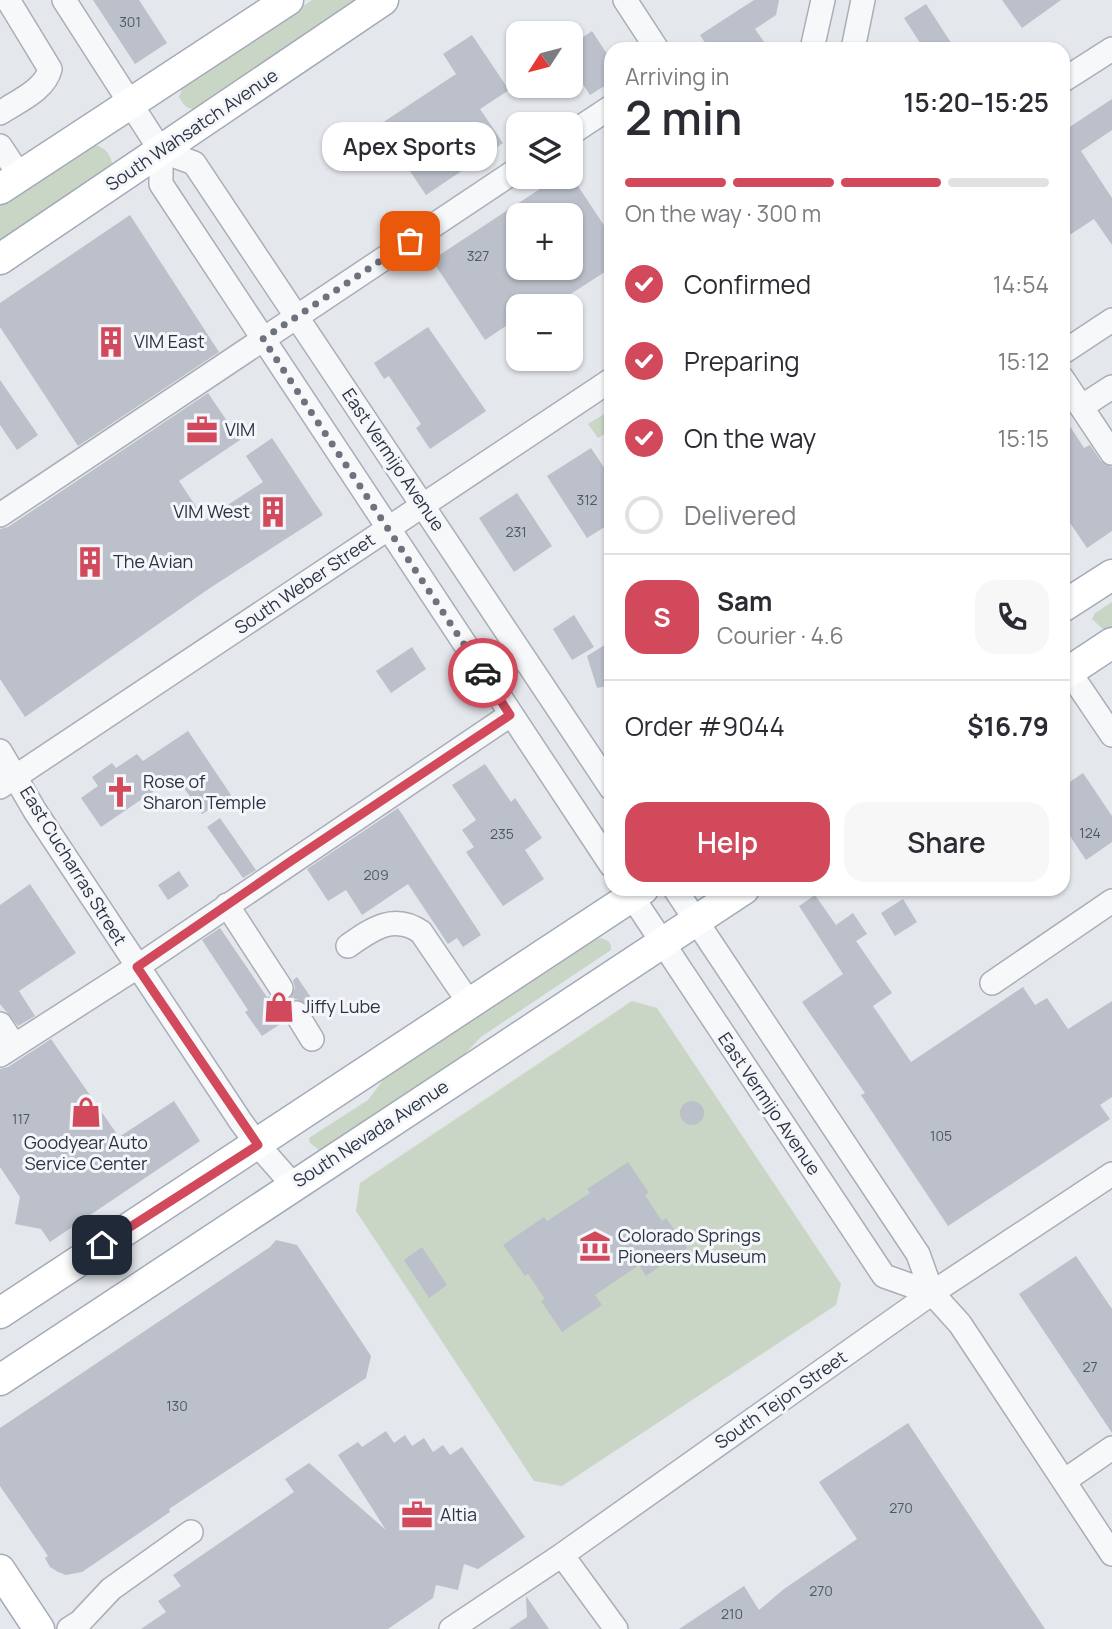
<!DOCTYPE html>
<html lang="en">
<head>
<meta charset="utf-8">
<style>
	body { margin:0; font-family:Manrope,sans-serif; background:#f7f7f7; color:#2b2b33; height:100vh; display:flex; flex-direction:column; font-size:26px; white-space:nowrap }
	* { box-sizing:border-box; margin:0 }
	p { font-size:23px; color:#7c7c81 }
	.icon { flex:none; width:38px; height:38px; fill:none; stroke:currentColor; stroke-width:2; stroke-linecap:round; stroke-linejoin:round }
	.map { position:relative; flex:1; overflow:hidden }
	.drawer { position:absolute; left:604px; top:42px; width:466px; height:854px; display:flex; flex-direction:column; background:#fff; border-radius:21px; box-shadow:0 2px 5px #0004 }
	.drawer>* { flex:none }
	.needle { width:46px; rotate:234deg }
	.fabs { position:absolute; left:506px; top:21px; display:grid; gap:14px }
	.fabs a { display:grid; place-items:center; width:77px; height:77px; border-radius:14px; background:#fff; box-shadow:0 2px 5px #0004; font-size:35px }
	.pin { position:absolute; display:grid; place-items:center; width:60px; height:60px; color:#fff; margin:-30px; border-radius:14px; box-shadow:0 4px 10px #0006 }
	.courier { position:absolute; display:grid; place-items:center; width:70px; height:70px; margin:-35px; border:5px solid #d1495b; border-radius:50%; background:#fff; color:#222; box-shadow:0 2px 9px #0007 }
	.bubble { position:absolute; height:49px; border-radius:21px; background:#fff; box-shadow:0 2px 5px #0004; font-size:23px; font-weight:600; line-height:49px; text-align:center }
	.head em { font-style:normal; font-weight:600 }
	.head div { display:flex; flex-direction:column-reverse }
	.head { display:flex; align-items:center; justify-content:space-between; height:119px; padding:0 21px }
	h1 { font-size:46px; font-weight:600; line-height:52px }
	.bar { display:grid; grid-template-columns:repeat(4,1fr); gap:10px 7px; align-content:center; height:84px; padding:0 21px }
	.bar i { height:9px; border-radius:5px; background:#e1e1e2 }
	.bar .active { background:#d1495b }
	.bar p { grid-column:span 4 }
	.line { display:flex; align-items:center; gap:18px; padding:0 21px; border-top:2px solid #e1e1e2 }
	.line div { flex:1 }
	.round { display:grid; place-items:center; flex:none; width:74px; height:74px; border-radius:21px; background:#f7f7f7 }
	ol { padding:0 21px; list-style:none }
	li { display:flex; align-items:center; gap:21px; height:77px }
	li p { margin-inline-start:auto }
	li .icon { padding:7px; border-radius:50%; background:#d1495b; color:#fff; stroke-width:4 }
	li:last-child { color:#7c7c81 }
	li i { width:38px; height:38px; border:4px solid #e1e1e2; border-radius:50% }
	.button { display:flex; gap:14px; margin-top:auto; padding:14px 21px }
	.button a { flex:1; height:80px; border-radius:21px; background:#d1495b; color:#fff; font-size:28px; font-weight:600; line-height:80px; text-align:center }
	.button a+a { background:#f7f7f7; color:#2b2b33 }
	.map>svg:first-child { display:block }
	.green { fill:#c9d6c5 }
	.building { fill:#bbc0ca; fill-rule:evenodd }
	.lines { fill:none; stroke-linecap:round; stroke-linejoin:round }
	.minor-casing { stroke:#a9aeb7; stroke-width:26 }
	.major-casing { stroke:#a3abb8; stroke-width:33 }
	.minor { stroke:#f7f8fa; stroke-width:23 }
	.major { stroke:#fff; stroke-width:30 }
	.done { stroke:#6c737f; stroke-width:7; stroke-dasharray:0 12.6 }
	.route { stroke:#d1495b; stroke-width:9 }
	.labels { text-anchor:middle; stroke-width:6; stroke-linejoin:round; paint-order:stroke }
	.number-label { font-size:14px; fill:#4f5766 }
	.street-label { font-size:18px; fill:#2b3445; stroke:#f4f6f9 }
	.poi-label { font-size:18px; fill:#2b3445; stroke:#f4f6f9; text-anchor:start }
</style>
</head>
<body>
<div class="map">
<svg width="1112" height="1629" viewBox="0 0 1112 1629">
	<rect width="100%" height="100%" fill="#e4e7ec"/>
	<!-- green -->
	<path class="green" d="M312,0H367L202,110C190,110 185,108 179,97L183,86Z
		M92,144C105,148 110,152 113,166L0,247V202Z
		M611,410V430L598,438L588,424Z
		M1112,602V631L1104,630L1092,619L1095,613Z
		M601,938L608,941L611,945V950L481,1037L456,1063L325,1150H319L310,1143L309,1138L368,1100L387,1075L593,939Z
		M632,1001L657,1008L841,1284L836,1305L562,1486L534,1481L356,1211L360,1183Z"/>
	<!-- building -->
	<path class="building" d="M93,0H139L167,43L135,64Z
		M754,0H779L776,15L755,29L769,49H709L700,35Z
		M1002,0H1061L1022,28Z
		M926,4L955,49H924L904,18Z
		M592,31L611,60V82L590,95L570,65V46Z
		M472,35L509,90L480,109L503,143L426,195L379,125L456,74L443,54Z
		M1112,99V130L1081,151L1112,198V245L1094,219L1062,240V132Z
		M558,177H572L611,236V268L552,306H518V318L485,340L432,260ZM518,215H570V268H518Z
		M130,215L219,352L78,446L0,327V303Z
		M428,327L486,411L430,449L416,428L421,424L389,376L384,379L374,363Z
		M0,380L38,435L17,450L0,425Z
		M208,393L240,440L179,481L205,520L263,482L246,456L272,438L323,515L210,588L25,717L0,679V529L8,527Z
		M1062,414L1084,448L1090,445L1101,461L1112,467V531L1087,548L1062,511Z
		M591,448L611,478V523L587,538L547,476Z
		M517,493L552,546L514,572L479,518Z
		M574,615L594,647L572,660L553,629Z
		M611,641V685L597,688L587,656Z
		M412,647L426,669L391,693L376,671Z
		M188,731L231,795L202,814L176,776L101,827L81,798L98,786L92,777L112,763L116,768L137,754L143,761Z
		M485,764L511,802L515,798L542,838L525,850L544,879L503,906L466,852L474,847L462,830L476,820L452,785Z
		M1083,773L1112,816V842L1086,860L1062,824V787Z
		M398,808L481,935L463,947L457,938L448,944L408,884L362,915L346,890L328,901L307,869Z
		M220,818L256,870L243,878L207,827Z
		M179,871L189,886L168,900L158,885Z
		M30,884L76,953L19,991L35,1016L18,1026L0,1004V905Z
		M815,895L836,925L853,913L867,934L856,941L892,993L873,1006L911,1062L1023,987L1035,1005L1047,998L1068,1029L1112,1001V1097L1100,1105L1110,1119L948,1226L861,1095L865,1093L802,1002L843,974L799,906Z
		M903,899L917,922L895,936L881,913Z
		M220,928L267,997L269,996L281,1002L289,999L295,988L293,980L297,977L314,1002L308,1006L296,999L288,1002L282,1013L285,1021L262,1036L245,1012L248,1010L202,940Z
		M51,1039L119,1137L174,1101L200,1141L50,1242L41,1229L15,1224L20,1197L0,1167V1069L8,1067Z
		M680 1113a12 12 0 1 1 24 0a12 12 0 1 1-24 0Z
		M628,1162L649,1193L645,1195L662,1221L666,1218L687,1248L646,1276L639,1265L595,1295L602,1305L562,1332L541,1301L545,1299L528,1274L525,1276L503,1245L544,1217L547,1221L590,1193L587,1189Z
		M276,1240L297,1245L371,1356L366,1378L169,1509L170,1512L82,1572L66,1575L58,1572L50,1567L45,1558L48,1556L0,1486V1428L270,1247Z
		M422,1247L447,1285L429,1298L404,1260Z
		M1076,1256L1112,1309V1433L1019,1294Z
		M908,1423L1045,1629H679L744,1586L759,1610L784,1589L857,1539L819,1482Z
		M386,1431L394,1443L405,1435L412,1446L424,1438L433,1452L443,1445L450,1455L462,1447L525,1537L478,1569L464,1564L458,1590L436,1585L433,1598L388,1629H141L166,1612L158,1601L181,1586L173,1575L294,1492L285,1479L309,1463L386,1530L338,1455L358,1442L362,1447Z
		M526,1596L549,1629H509L527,1617Z"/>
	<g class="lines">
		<defs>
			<path id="minor" d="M64,0L161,151V184L611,865
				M625,0L657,49
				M812,49L823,0
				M853,49L863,0
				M1062,81L1112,49
				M0,113C18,101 45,90 50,69L8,0
				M570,134L611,107
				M0,146L20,176
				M161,151L194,163L611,788
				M1062,353L1112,320
				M1062,378L1112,453
				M1081,407L1112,387
				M0,515L518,169
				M1062,661L1112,735
				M0,751L35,811L241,1122L258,1145L293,1185
				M0,787L611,380
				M627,889L884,1276L932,1293
				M675,889L918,1254L932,1293L960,1324L1112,1554
				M227,905L281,988
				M348,946C372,929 394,913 421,932L470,1004
				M992,983L1112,901
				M296,1013L312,1039
				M0,1024L14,1045
				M0,1055L137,967L510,715
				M1064,1481L1112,1448
				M562,1555L616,1629
				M69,1629L80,1622L111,1589L191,1532
				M451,1629L562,1555L932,1293L1112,1174"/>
			<path id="major" d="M0,189L288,0
				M0,259L383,0
				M1062,607L1112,575
				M1062,676L1112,643
				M0,1313L643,889
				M0,1380L744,889
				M0,1570L39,1629"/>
		</defs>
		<!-- minor casing -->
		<use href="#minor" class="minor-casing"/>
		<!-- major casing -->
		<use href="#major" class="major-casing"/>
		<!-- minor -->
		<use href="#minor" class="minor"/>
		<!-- major -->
		<use href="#major" class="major"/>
	</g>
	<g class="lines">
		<!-- done -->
		<path class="done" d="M410,241L263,339L483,673"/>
		<!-- route -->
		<path class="route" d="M102,1245L258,1145L137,967L291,861L510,715L483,673"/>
	</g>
	<!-- icons -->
	<defs>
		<symbol id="building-bare" viewBox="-9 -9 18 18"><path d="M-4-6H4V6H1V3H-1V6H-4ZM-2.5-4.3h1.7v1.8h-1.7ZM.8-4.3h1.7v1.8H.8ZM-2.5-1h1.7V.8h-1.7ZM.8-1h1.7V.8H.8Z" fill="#d1495b" stroke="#f4f6f9" stroke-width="2.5" paint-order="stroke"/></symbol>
		<symbol id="office-bare" viewBox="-9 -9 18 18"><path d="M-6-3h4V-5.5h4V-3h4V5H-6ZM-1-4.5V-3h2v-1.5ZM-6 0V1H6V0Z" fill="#d1495b" stroke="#f4f6f9" stroke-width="2.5" paint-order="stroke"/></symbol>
		<symbol id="church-bare" viewBox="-9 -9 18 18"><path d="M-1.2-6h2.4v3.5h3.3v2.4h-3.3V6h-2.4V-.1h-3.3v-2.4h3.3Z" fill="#d1495b" stroke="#f4f6f9" stroke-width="2.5" paint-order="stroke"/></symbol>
		<symbol id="shop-bare" viewBox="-9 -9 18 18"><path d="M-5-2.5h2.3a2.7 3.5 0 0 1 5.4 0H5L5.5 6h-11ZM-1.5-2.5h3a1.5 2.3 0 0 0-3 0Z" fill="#d1495b" stroke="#f4f6f9" stroke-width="2.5" paint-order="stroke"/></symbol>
		<symbol id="museum-bare" viewBox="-9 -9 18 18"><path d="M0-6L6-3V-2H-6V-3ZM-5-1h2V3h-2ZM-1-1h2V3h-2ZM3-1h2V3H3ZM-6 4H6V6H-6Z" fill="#d1495b" stroke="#f4f6f9" stroke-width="2.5" paint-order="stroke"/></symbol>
	</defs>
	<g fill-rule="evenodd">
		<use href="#building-bare" x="89" y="320" width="44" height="44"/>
		<use href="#office-bare" x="180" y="408" width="44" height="44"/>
		<use href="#building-bare" x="251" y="490" width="44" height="44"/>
		<use href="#building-bare" x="68" y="540" width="44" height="44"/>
		<use href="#church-bare" x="98" y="770" width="44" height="44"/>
		<use href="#shop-bare" x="257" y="985" width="44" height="44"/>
		<use href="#shop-bare" x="64" y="1090" width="44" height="44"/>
		<use href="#museum-bare" x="573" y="1224" width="44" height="44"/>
		<use href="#office-bare" x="395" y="1493" width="44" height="44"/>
	</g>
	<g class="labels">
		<!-- number labels -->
		<g class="number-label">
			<text x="130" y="27">301</text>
			<text x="478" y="261">327</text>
			<text x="587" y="505">312</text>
			<text x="516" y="537">231</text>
			<text x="1090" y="838">124</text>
			<text x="502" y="839">235</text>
			<text x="376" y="880">209</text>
			<text x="21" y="1124">117</text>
			<text x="941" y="1141">105</text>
			<text x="1090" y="1372">27</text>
			<text x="177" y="1411">130</text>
			<text x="901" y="1513">270</text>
			<text x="821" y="1596">270</text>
			<text x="732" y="1619">210</text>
		</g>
		<!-- street labels -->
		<g class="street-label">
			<text transform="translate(192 130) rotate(-34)" y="6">South Wahsatch Avenue</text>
			<text transform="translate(393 460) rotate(56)" y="6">East Vermijo Avenue</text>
			<text transform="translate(305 584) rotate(-34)" y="6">South Weber Street</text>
			<text transform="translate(73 866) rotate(58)" y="6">East Cucharras Street</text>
			<text transform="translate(769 1104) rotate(56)" y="6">East Vermijo Avenue</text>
			<text transform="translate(371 1134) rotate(-33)" y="6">South Nevada Avenue</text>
			<text transform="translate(781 1400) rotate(-35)" y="6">South Tejon Street</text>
		</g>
		<!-- poi labels -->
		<g class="poi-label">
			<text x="134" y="348">VIM East</text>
			<text x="225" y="436">VIM</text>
			<text x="250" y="518" text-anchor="end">VIM West</text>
			<text x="113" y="568">The Avian</text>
			<text x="143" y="788">Rose of<tspan x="143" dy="21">Sharon Temple</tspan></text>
			<text x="302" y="1013">Jiffy Lube</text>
			<text x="86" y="1149" text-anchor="middle">Goodyear Auto<tspan x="86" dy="21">Service Center</tspan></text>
			<text x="618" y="1242">Colorado Springs<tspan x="618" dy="21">Pioneers Museum</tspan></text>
			<text x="440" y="1521">Altia</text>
		</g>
	</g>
</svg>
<div class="fabs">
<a><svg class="needle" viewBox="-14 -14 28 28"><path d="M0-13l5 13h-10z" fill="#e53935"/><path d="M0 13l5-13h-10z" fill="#7c7c81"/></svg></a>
<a><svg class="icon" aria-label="layers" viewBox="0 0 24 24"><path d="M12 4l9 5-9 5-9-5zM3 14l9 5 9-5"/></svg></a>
<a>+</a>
<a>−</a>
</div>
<div class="pin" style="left:410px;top:241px;background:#ea580c"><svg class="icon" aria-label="bag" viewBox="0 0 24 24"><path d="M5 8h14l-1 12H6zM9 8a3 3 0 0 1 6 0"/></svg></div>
<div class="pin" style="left:102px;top:1245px;background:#1f2937"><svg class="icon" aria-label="home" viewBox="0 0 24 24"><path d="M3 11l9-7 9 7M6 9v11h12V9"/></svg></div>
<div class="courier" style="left:483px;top:673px"><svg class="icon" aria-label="car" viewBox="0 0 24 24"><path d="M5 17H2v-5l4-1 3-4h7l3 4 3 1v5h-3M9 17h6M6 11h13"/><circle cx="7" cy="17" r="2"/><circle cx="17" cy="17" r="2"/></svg></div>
<div class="bubble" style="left:322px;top:122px;width:175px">Apex Sports</div>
<section class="drawer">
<div class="head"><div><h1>2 min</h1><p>Arriving in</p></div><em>15:20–15:25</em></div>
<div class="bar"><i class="active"></i><i class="active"></i><i class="active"></i><i></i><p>On the way · 300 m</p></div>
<ol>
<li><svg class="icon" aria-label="check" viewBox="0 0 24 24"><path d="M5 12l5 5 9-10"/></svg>Confirmed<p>14:54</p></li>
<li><svg class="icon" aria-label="check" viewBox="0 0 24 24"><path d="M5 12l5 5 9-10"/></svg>Preparing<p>15:12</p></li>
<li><svg class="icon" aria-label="check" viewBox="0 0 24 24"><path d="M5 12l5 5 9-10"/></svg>On the way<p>15:15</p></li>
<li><i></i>Delivered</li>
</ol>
<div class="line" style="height:126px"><b class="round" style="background:#d1495b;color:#fff">S</b><div><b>Sam</b><p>Courier · 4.6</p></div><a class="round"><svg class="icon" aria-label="phone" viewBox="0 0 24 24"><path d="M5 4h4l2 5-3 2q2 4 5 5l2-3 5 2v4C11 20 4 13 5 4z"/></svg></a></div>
<div class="line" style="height:91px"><div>Order #9044</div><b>$16.79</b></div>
<div class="button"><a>Help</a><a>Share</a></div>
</section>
</div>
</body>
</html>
